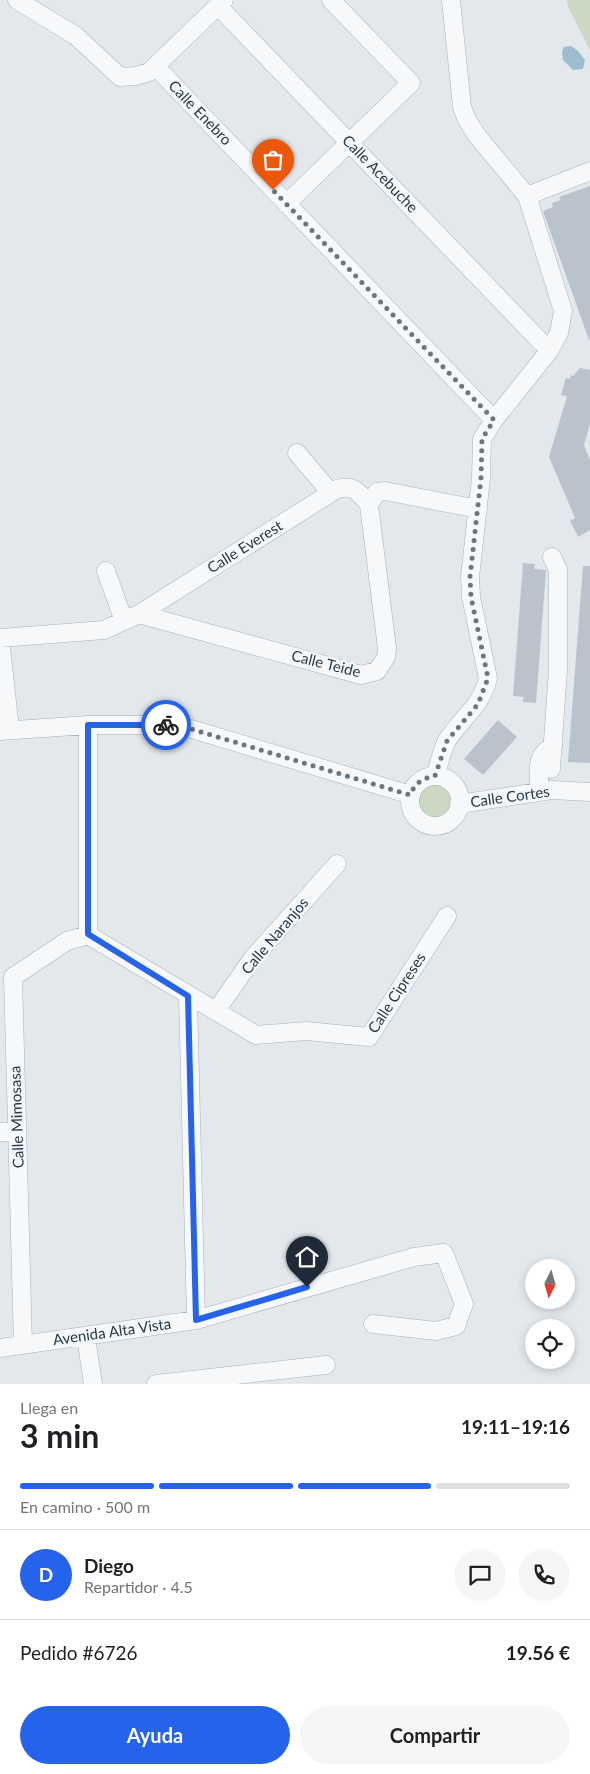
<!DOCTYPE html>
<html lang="es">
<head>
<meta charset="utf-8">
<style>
	body { margin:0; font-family:Lato,sans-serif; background:#f6f6f6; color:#202124; height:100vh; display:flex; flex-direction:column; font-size:19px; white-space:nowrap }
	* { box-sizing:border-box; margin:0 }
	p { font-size:16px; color:#757577 }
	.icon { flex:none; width:28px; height:28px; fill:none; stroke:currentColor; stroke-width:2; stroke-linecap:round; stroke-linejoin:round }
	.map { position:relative; height:1384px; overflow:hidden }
	.sheet { display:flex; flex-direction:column; background:#fff; flex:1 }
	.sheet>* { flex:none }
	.needle { width:32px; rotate:185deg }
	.tools { position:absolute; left:525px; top:1259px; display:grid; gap:10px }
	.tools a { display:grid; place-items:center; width:50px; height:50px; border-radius:50%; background:#fff; box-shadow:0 2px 8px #0003; font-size:25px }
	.pin { position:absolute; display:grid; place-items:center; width:42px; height:42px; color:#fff; margin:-51px -21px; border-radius:50% 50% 50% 0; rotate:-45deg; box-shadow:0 0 5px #0007 }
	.pin .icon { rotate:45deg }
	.courier { position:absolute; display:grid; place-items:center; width:50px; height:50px; margin:-25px; border:4px solid #2563eb; border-radius:50%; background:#fff; color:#222; box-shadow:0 1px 6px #0007 }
	.overview em { font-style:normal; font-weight:700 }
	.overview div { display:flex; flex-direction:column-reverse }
	.overview { display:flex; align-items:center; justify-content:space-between; height:85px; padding:0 20px }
	h1 { font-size:32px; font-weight:700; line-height:38px }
	.bar { display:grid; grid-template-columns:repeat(4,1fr); gap:8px 5px; align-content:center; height:60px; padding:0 20px }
	.bar i { height:6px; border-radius:4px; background:#e0e0e0 }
	.bar .selected { background:#2563eb }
	.bar p { grid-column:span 4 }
	.line { display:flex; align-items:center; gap:12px; padding:0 20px; border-top:1px solid #e0e0e0 }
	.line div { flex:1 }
	.round { display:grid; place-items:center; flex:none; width:52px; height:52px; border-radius:26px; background:#f6f6f6 }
	.cta { display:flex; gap:10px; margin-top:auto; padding:10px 20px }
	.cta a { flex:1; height:58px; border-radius:30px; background:#2563eb; color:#fff; font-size:20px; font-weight:700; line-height:58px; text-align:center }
	.cta a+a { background:#f6f6f6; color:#202124 }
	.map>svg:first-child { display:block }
	.green { fill:#ccd7c4 }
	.water { fill:#9cbdce }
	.building { fill:#bac2cb }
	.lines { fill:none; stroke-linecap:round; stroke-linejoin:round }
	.minor-casing { stroke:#a7b0b7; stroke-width:19 }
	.minor { stroke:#f7f8fa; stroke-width:18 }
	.done { stroke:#6a7680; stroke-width:5; stroke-dasharray:0 9 }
	.route { stroke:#2563eb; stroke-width:6 }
	.labels { text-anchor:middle; stroke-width:5; stroke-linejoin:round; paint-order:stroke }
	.street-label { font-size:15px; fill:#293946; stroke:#f3f7f9 }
</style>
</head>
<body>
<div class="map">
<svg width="590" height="1384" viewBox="0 0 590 1384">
	<rect width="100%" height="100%" fill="#e3e8ec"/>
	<!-- green -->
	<path class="green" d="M567,0H590V50L568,7Z
		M416 801a18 18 0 1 1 36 0a18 18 0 1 1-36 0Z"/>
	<!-- water -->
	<path class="water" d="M571,46L578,51L585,60L583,69L573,70L563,60L562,51L564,47Z"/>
	<!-- building -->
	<path class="building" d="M590,186V339L589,340L543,211L553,207L552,203L561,200L559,197Z
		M580,368L590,370V424L584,445L590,460V530L578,537L570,521L575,518L549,457L567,396L561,395L566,378L570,379L571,375L573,376Z
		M523,563L535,564L534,569L546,570L536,703L523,702L524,697L513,696Z
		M583,566H590V763L568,762Z
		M498,720L517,737L483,775L464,759Z"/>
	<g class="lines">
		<defs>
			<path id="minor" d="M17,0L76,36L120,77L136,76L149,72L224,0
				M218,6L541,342
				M155,66L494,420
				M527,196L590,171
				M286,204L411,83L331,0
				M297,453L331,493
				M369,505L377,492L385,491L478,509
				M106,571L124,621
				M0,638L104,630L139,614L337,489C354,484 360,493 369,505L387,648L386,657L377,671L361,675L139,614
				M0,639L10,729
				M88,725V935L256,1035L306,1031L369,1037L447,916
				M0,731L88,725H178L411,795
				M551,769L558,670V570L552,557
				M435,776C439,765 442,749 448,739C463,717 482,705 488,678L471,597L470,577L481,478L482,439L494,420L549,351L559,333L563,311L527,196L478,137L467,120L462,107L451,0
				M410 801a25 25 0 1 1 50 0a25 25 0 1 1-50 0Z
				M539,792C540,773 533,756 553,746
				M459,804L552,790L590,792
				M188,996L196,1320
				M216,1011L252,959L337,864
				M0,1132H17
				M86,1337L93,1384
				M23,1345L13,977L67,941L88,935
				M0,1348L196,1320L414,1257L444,1253L464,1304L456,1326L436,1331L373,1324
				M156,1384L326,1365"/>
		</defs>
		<!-- minor casing -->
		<use href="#minor" class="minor-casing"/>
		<!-- minor -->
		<use href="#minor" class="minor"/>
	</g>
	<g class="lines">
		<!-- done -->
		<path class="done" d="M166,725H178L410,795C415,783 423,778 435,776L447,741L478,704L488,678L471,597L470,577L481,478L482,439L494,420L273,190"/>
		<!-- route -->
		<path class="route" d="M166,725H88V934L188,996L196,1320L307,1287"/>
	</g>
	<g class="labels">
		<!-- street labels -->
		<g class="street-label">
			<text transform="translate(200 113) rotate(46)" y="5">Calle Enebro</text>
			<text transform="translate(380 174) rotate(46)" y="5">Calle Acebuche</text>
			<text transform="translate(245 547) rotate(-32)" y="5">Calle Everest</text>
			<text transform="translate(326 664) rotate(14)" y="5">Calle Teide</text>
			<text transform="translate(510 797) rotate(-8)" y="5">Calle Cortes</text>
			<text transform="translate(275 936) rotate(-50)" y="5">Calle Naranjos</text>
			<text transform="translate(397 993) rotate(-57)" y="5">Calle Cipreses</text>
			<text transform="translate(17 1117) rotate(-92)" y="5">Calle Mimosasa</text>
			<text transform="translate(112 1332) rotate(-8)" y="5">Avenida Alta Vista</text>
		</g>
	</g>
</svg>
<div class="tools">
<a><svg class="needle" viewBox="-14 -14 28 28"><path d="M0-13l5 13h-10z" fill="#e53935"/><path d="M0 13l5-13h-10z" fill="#757577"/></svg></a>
<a><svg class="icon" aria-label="locate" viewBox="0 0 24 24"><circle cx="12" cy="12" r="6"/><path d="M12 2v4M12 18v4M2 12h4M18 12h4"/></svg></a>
</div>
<div class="pin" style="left:273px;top:190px;background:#ea580c"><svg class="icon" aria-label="bag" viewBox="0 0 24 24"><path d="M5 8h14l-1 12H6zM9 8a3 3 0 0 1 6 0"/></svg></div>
<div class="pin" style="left:307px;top:1287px;background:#1f2937"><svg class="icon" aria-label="home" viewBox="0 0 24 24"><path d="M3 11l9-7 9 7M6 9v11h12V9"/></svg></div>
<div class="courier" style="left:166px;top:725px"><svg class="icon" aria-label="bike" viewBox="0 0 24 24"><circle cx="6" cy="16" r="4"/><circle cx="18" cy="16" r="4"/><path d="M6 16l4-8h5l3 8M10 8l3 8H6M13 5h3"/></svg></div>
</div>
<section class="sheet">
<div class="overview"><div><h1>3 min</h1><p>Llega en</p></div><em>19:11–19:16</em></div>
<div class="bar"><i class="selected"></i><i class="selected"></i><i class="selected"></i><i></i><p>En camino · 500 m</p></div>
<div class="line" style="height:90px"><b class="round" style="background:#2563eb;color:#fff">D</b><div><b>Diego</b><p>Repartidor · 4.5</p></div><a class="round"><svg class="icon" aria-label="chat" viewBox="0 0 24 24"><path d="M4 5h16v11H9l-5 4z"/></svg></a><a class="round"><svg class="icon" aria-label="phone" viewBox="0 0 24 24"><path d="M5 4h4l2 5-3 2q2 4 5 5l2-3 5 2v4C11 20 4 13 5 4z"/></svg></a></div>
<div class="line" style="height:65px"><div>Pedido #6726</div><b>19.56 €</b></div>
<div class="cta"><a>Ayuda</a><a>Compartir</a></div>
</section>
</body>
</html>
